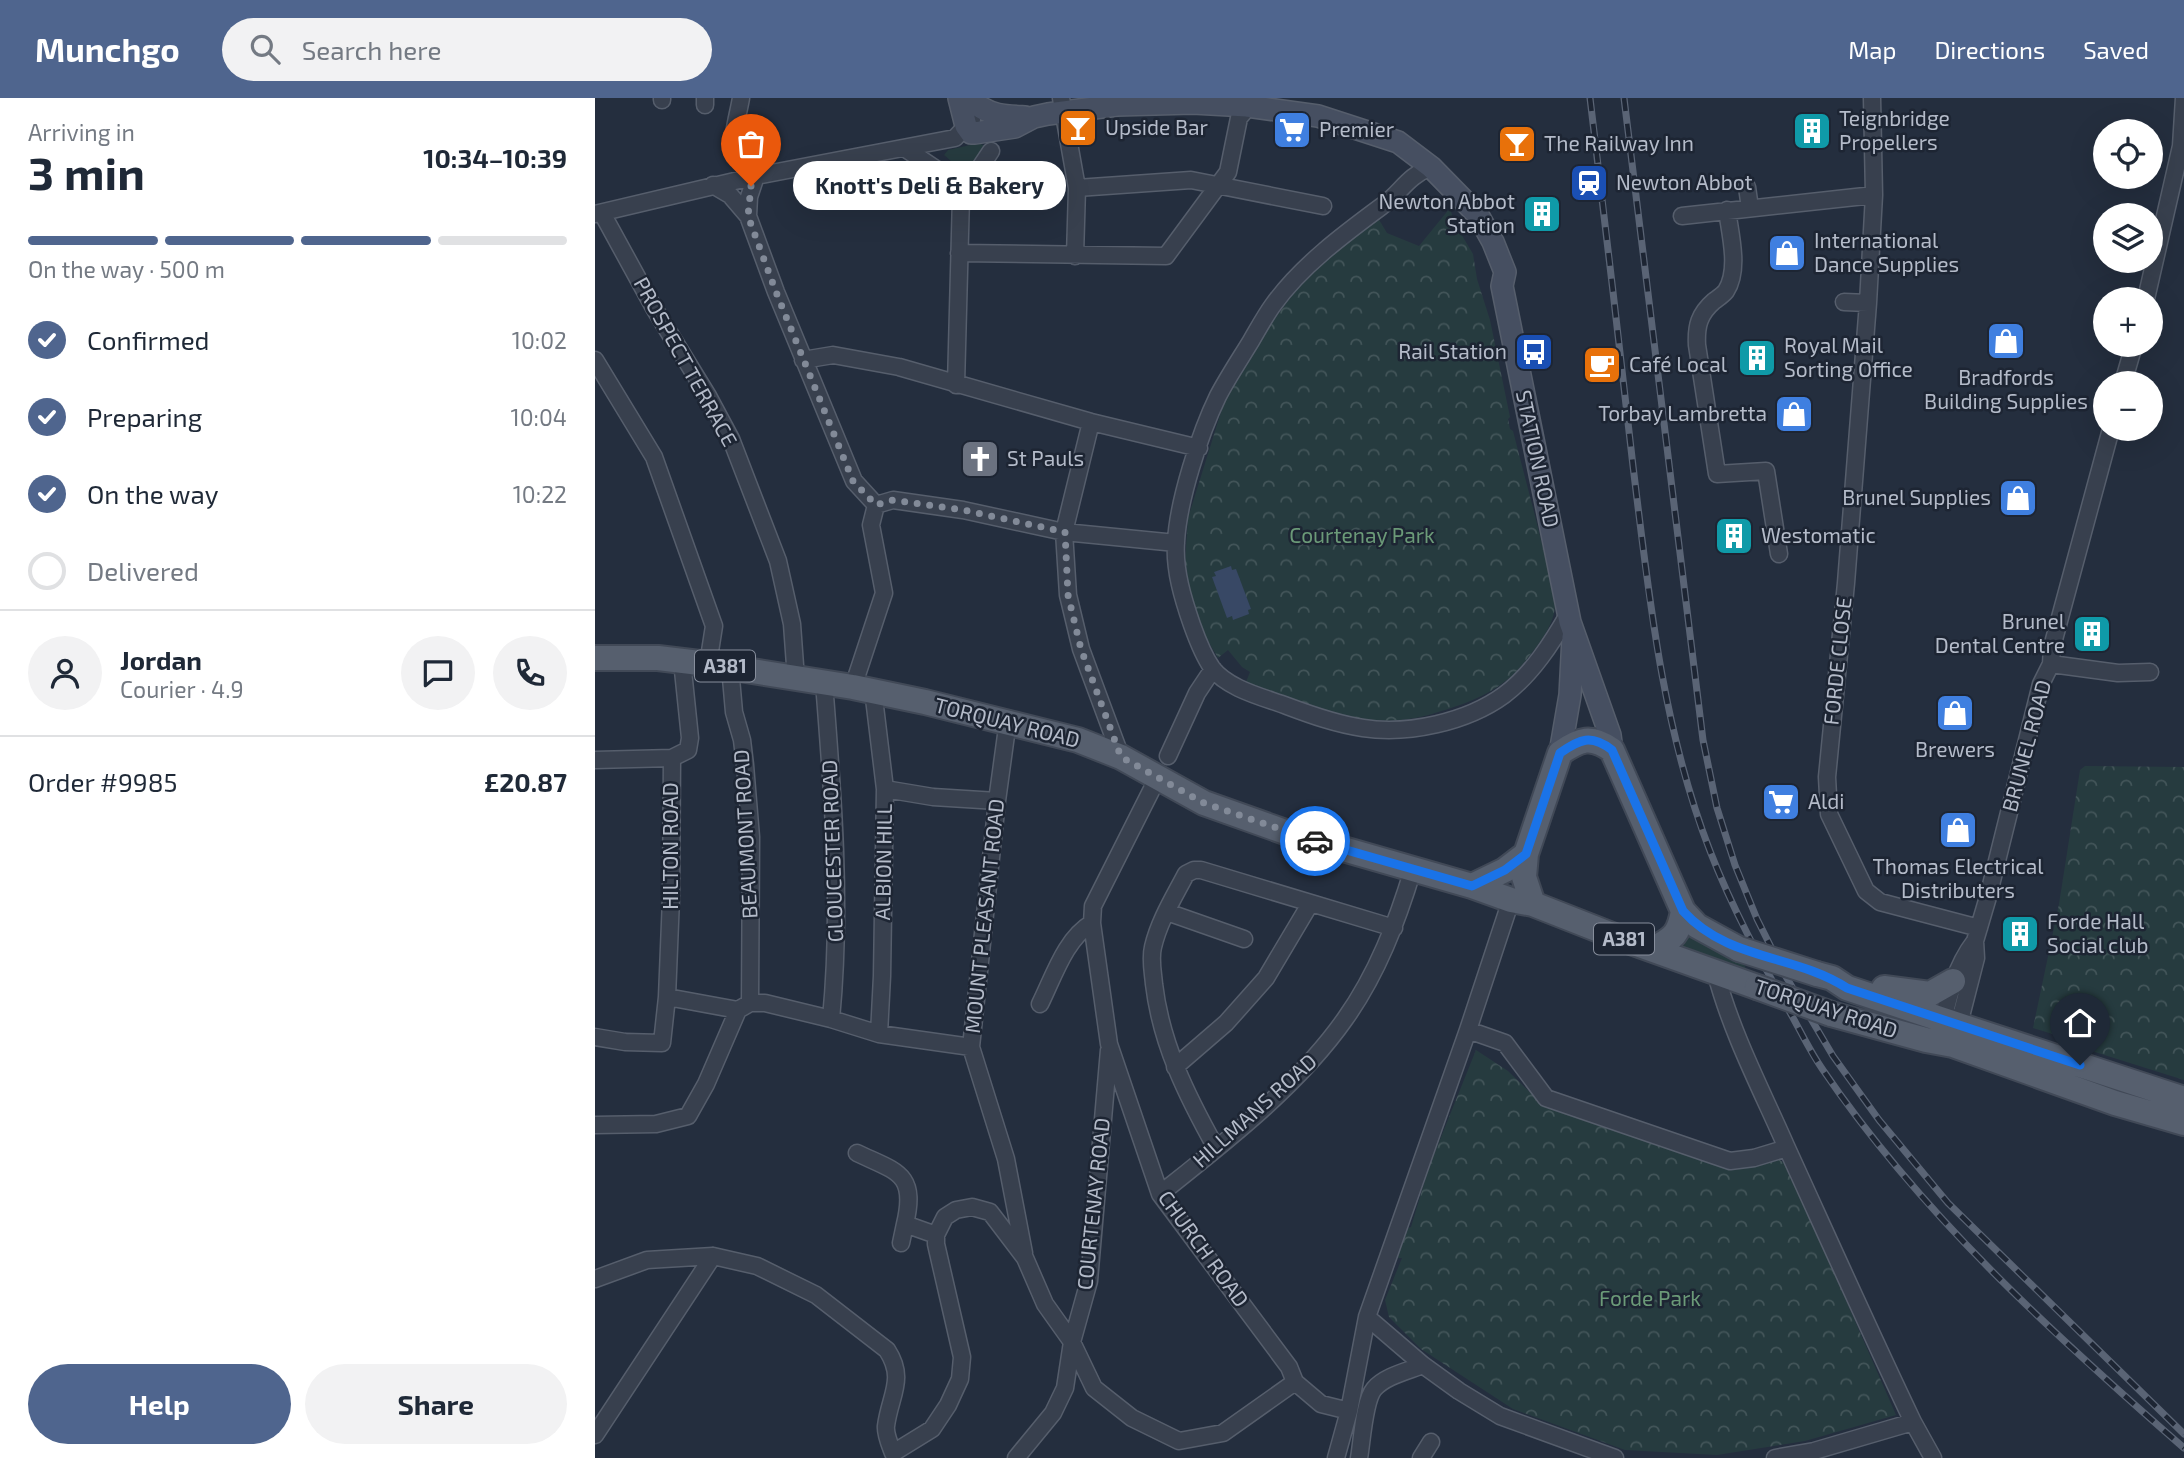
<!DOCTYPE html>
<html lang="en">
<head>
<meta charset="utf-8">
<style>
	body { margin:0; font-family:"Exo 2",sans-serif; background:#f2f2f3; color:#1f2937; height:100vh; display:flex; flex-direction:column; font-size:26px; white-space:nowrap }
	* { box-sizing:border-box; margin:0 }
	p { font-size:23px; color:#747a83 }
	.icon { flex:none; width:38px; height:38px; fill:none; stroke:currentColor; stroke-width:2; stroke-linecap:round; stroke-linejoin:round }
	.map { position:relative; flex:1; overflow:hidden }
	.details { display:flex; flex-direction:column; background:#fff; width:595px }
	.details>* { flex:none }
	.buttons { position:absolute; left:1498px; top:21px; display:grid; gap:14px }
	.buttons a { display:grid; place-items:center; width:70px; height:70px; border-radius:50%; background:#fff; box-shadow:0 7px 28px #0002; font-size:35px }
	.pin { position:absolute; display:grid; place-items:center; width:60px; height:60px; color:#fff; margin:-72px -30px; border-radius:50% 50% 50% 0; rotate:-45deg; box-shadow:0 0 7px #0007 }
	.pin .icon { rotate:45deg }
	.courier { position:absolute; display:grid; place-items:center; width:70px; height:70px; margin:-35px; border:5px solid #1a73e8; border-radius:50%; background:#fff; color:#222; box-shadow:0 2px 9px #0007 }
	.bubble { position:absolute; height:49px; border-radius:24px; background:#fff; box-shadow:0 7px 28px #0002; font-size:23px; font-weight:700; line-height:49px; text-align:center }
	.summary em { font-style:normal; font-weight:700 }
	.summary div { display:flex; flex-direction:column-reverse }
	.summary { display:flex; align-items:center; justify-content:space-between; height:119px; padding:0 28px }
	h1 { font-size:46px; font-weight:700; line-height:52px }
	.bar { display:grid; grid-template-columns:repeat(4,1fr); gap:10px 7px; align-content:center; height:84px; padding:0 28px }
	.bar i { height:9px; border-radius:5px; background:#e0e1e3 }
	.bar .active { background:#4f658e }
	.bar p { grid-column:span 4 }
	.line { display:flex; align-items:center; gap:18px; padding:0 28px; border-top:2px solid #e0e1e3 }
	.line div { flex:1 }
	.round { display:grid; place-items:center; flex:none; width:74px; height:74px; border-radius:37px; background:#f2f2f3 }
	ol { padding:0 28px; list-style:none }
	li { display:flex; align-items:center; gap:21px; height:77px }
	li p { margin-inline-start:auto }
	li .icon { padding:7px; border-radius:50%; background:#4f658e; color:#fff; stroke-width:4 }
	li:last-child { color:#747a83 }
	li i { width:38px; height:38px; border:4px solid #e0e1e3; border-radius:50% }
	.action { display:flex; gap:14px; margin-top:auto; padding:14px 28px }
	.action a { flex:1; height:80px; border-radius:42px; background:#4f658e; color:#fff; font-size:28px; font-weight:700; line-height:80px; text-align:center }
	.action a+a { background:#f2f2f3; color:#1f2937 }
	header { display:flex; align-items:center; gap:42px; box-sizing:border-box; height:98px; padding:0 35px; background:#4f658e; color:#fff }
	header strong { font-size:33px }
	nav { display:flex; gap:38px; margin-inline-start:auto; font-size:24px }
	.search { width:490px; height:63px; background:#f2f2f3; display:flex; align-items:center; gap:18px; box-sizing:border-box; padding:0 24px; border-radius:38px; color:#747a83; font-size:26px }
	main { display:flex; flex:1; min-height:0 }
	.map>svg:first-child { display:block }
	.green { fill:#263b3f }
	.forest { fill:url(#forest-crowns) }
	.water { fill:#384865 }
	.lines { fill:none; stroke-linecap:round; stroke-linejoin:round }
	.street-casing { stroke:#565e6c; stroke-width:19 }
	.secondary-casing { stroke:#565e6c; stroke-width:24 }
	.primary-casing { stroke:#414957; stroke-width:28 }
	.street { stroke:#38404e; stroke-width:16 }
	.secondary { stroke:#464f61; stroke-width:21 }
	.primary { stroke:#565f6e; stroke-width:24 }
	.rail-casing { stroke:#5a6475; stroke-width:7 }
	.rail { stroke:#1d2533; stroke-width:4.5; stroke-dasharray:13; stroke-linecap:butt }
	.primary-bridge-casing { stroke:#414957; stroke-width:28; stroke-linecap:butt }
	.primary-bridge { stroke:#565f6e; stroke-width:24 }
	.done { stroke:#828a98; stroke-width:7; stroke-dasharray:0 12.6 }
	.route { stroke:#1a73e8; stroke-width:9 }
	.labels { text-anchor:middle; stroke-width:5; stroke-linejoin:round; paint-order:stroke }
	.shield { fill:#1d2533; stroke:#878e9c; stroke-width:2 }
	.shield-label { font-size:19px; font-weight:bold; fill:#b4bbc9 }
	.poi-label { font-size:21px; fill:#b4bbc9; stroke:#1d2533; text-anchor:start }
	.street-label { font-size:21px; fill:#b4bbc9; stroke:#1d2533 }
	.park-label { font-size:21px; fill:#6b9a78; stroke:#1d2533 }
</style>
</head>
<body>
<header>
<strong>Munchgo</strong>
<div class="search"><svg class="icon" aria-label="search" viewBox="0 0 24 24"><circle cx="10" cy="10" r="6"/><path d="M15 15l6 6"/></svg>Search here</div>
<nav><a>Map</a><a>Directions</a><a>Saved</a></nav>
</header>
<main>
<section class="details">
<div class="summary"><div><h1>3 min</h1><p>Arriving in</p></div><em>10:34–10:39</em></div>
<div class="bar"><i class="active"></i><i class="active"></i><i class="active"></i><i></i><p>On the way · 500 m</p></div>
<ol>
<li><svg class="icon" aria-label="check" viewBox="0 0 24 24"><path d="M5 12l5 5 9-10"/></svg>Confirmed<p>10:02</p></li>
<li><svg class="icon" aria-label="check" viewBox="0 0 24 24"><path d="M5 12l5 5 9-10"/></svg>Preparing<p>10:04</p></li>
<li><svg class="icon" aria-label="check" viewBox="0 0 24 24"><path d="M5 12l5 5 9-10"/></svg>On the way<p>10:22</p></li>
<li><i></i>Delivered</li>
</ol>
<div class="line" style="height:126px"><a class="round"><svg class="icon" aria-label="person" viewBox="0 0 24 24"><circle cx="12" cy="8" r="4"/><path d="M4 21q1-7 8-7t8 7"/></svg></a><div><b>Jordan</b><p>Courier · 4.9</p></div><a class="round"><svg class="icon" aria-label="chat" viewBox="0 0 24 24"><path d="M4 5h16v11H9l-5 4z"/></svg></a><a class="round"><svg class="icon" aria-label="phone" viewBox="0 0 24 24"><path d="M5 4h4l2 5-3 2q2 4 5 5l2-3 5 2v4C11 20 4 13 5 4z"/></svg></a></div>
<div class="line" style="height:91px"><div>Order #9985</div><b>£20.87</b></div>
<div class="action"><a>Help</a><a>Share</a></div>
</section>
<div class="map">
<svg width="1589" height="1360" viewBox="0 0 1589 1360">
	<defs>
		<pattern id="forest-crowns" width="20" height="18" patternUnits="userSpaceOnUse" patternTransform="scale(1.75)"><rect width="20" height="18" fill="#263b3f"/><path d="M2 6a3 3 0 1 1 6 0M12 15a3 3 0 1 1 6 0" fill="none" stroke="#435559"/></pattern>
	</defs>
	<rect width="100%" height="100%" fill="#242e3e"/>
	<!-- green -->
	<path class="green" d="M384,45L390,48L375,74L370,75L349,57L353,52Z
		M1090,829L1148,864L1155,879L1073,850Z"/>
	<!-- forest -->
	<path class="forest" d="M855,110L859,124L878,156L882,181L895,222L915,319L913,321L915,331L918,333C927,369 937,405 946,442C951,462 959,484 960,504C961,525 944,546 932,561C916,583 893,597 868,606C847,613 827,620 806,622C753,627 699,602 651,584L655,574L647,569L633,552L623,560L607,533L598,510L590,464L593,420L631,298L658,250L711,178L738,153L783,120L792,135L824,148Z
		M1490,668L1589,669V982L1484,949L1477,942L1438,930L1464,806L1485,672Z
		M881,952L913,973L945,1004L1122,1064L1179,1058L1192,1067L1301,1317L1210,1343L1122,1357L1030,1352L918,1311L826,1251L794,1219L790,1202L807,1160H802L813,1130L816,1129L834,1069Z"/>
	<!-- water -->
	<path class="water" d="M636,468L637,472L641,471L656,511L653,512L654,516L638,522L637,518L632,520L617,479L621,478L619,474Z"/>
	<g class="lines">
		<defs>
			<path id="street" d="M67,0V2
				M146,0C140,34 128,57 161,78L154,99L153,118
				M466,0L482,90L480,158
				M1277,0L1279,97L1273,205L1251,485L1232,679L1234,716L1271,793L1285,804L1384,830
				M110,7V0
				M311,51L357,82L366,98
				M836,69C811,79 807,94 787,108C749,136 706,168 678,207C670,218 663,231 656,243C645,261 633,279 623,298C605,335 583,403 581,444C579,472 588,501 597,527C602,541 608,557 617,570C633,591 668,599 692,608C716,617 741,626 768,630C813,637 872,624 909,597C937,576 957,545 974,515
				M118,87L135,97L153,118L181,194L259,383L281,407L276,427L289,495L258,589
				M1152,89L1155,110
				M482,90L596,82L728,108
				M1132,112C1135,136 1145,171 1131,193C1128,197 1123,200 1119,203C1104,216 1101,228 1102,247L1122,376L1171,373L1184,456
				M7,115L59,210L113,298L136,341L183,463L197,526L201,581
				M0,116L161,78L360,40L377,22
				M1087,118L1279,97
				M364,155L571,158L633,74L644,20L658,3
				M1551,201L1586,48L1589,0
				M1249,204L1273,205
				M0,262L59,359L119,528L113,566
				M208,262L238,257L304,269L496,324L604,350
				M1528,285L1539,247
				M361,287L366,98L396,53
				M496,324L469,434L473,497L486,551L526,659
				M281,407L298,402L368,412L469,434L581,445
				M1456,566L1523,575L1555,574
				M135,569L139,614L147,642L150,667L156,739L155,905
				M229,585C238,697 247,809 236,921
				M278,592L290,691L287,878L284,936
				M411,637L402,703L376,949L411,1061L429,1155
				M573,658L602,595L618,571
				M0,662L77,660
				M563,679L498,808L497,825L514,946L565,1096L694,1269L700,1284L726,1306L754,1313
				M290,691L338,699L402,703
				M572,814L649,841
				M1121,876C1137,936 1166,991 1191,1048C1233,1140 1274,1232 1318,1324L1219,1353L1180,1360
				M72,899L143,912L155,905H170L236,921L284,936L376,949
				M445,906C459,878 470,841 497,825
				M1346,931C1353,900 1360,869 1380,843
				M873,932L910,945L951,1000L1135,1063L1159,1060L1192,1050
				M1362,934L1381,860L1380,843L1393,799L1446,586L1456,566L1457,549L1516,331
				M0,939L30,944L67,945L72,899L76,800L77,660L93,652L95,640L87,563
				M580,969L631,925L671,880L715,806
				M0,1027L61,1026L93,1018L111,986L143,912
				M621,1050C592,998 566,946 559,886C558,874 555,861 558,849C564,823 579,799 591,776L599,772H606L799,830
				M262,1055C302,1074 322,1075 310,1126
				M565,1096C629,1045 703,988 750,921C782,876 802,824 818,771
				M306,1145L310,1126L341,1137
				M0,1181L52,1162L118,1158L162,1168L221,1197L292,1252C311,1281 295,1297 291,1328C290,1336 295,1347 298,1355L337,1331L353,1307L365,1281L367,1259L341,1146V1137L350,1119L361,1112L377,1109L395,1114L430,1160L450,1206L477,1244L499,1290L537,1320L584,1343L628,1335L700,1284
				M772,1219L828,1267L864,1293L905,1318L1020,1360
				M1318,1324L1338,1360
				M0,1337L118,1158
				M421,1360L458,1315L470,1290L477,1244L494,1183L514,952
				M741,1360L754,1313L772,1219L873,932L916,802
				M764,1360C767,1344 769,1303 779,1291C790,1278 813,1273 828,1267
				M826,1360L836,1344"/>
			<path id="secondary" d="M364,0L371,28L376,35H380L420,29L439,19L453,16L522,7L598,5L652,8L723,18L803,44L836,69L883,117L898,144L910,174L907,188L975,524L1015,637L1017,652
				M380,0L381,6C397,18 410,18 430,19
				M965,655L975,597L978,539"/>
			<path id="primary" d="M0,560H63L113,566L258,589L330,604L483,642L526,659L609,705L696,736L877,788L916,802L938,806L1022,839L1162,889
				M877,788L910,772L931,756
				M938,806L929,779L931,756L965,655C985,641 996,637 1017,652L1088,813L1102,828L1144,851
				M1058,851C1079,840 1084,836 1088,813
				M1222,876L1237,880L1252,890L1348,922L1589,1001
				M1289,890L1335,896L1358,883
				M1236,916L1331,942L1358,947L1520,1005L1589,1025"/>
		</defs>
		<!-- street casing -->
		<use href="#street" class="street-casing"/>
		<!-- secondary casing -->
		<use href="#secondary" class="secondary-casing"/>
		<!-- primary casing -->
		<use href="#primary" class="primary-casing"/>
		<!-- street -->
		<use href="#street" class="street"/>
		<!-- secondary -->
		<use href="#secondary" class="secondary"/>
		<!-- primary -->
		<use href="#primary" class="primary"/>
		<defs>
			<path id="rail" d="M995,0C1010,123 1024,245 1038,368C1054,498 1067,629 1115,753C1137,810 1167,865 1197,918C1207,936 1216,955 1228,972C1326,1116 1458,1236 1589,1350
				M1029,0L1108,642L1122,710L1140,767L1162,821L1190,877L1238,958L1284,1022L1353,1105L1589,1336"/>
		</defs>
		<!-- rail casing -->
		<use href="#rail" class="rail-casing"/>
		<!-- rail -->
		<use href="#rail" class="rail"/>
		<defs>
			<path id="primary-bridge" d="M1144,851L1222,876
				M1162,889L1236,916"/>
		</defs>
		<!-- primary-bridge casing -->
		<use href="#primary-bridge" class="primary-bridge-casing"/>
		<!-- primary-bridge -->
		<use href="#primary-bridge" class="primary-bridge"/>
	</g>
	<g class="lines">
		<!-- done -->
		<path class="done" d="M156,88L153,118L181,194L258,383L281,407L298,402L368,412L470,434L473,497L486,551L526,659L609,705L720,743"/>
		<!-- route -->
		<path class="route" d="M720,743L877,788L910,772L931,756L965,655C985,641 996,636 1017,652L1088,813C1133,863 1200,856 1252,890L1485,967"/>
	</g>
	<!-- icons -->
	<defs>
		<symbol id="bar-square" viewBox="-11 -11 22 22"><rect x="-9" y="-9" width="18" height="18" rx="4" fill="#e8710a" stroke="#1d2533"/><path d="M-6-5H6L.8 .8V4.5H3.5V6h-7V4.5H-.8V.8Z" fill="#fff"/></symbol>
		<symbol id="supermarket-square" viewBox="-11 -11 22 22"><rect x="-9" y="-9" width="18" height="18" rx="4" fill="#3f7fe0" stroke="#1d2533"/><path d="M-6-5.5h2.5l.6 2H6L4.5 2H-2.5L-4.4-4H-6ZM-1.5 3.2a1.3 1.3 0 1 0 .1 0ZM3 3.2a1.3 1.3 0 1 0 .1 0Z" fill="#fff"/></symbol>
		<symbol id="building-square" viewBox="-11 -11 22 22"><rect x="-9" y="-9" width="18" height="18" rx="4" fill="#0f9aa8" stroke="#1d2533"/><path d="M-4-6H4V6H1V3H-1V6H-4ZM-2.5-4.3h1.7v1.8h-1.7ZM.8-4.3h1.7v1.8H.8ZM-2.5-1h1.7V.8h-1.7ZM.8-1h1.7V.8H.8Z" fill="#fff"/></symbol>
		<symbol id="station-square" viewBox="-11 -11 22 22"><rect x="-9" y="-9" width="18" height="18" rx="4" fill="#1a4fb4" stroke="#1d2533"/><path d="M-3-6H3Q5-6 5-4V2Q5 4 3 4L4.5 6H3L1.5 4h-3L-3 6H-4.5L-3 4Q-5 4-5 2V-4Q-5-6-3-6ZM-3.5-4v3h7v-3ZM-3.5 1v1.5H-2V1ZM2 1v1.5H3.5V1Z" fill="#fff"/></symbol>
		<symbol id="shop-square" viewBox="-11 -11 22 22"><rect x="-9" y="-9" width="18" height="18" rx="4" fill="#3f7fe0" stroke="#1d2533"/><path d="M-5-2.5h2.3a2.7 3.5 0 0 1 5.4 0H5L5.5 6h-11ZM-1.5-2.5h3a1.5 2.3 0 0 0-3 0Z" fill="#fff"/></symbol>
		<symbol id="bus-square" viewBox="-11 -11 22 22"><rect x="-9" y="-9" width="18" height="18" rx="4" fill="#1a4fb4" stroke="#1d2533"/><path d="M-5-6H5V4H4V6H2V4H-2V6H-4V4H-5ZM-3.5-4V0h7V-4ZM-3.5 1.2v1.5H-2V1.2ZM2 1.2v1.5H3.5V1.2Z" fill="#fff"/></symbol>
		<symbol id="cafe-square" viewBox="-11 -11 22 22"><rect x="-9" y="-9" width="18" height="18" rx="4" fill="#e8710a" stroke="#1d2533"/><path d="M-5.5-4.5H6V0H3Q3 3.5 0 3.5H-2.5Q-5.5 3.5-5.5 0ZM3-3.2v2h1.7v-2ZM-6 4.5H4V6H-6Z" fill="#fff"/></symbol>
		<symbol id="church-square" viewBox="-11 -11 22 22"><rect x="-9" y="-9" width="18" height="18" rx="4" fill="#6b7280" stroke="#1d2533"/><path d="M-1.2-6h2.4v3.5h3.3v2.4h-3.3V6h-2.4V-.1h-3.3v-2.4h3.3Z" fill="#fff"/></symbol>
	</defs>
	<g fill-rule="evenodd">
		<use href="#bar-square" x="461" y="8" width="44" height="44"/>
		<use href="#supermarket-square" x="675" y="10" width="44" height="44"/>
		<use href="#building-square" x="1195" y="11" width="44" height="44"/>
		<use href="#bar-square" x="900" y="24" width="44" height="44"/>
		<use href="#station-square" x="972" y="63" width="44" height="44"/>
		<use href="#building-square" x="925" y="94" width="44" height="44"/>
		<use href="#shop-square" x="1170" y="133" width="44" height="44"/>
		<use href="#shop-square" x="1389" y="221" width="44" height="44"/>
		<use href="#bus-square" x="917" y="232" width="44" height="44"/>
		<use href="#building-square" x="1140" y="238" width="44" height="44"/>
		<use href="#cafe-square" x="985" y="245" width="44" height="44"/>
		<use href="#shop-square" x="1177" y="294" width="44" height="44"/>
		<use href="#church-square" x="363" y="339" width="44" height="44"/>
		<use href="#shop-square" x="1401" y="378" width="44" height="44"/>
		<use href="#building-square" x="1117" y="416" width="44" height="44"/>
		<use href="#building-square" x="1475" y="514" width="44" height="44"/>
		<use href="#shop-square" x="1338" y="593" width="44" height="44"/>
		<use href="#supermarket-square" x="1164" y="682" width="44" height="44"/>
		<use href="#shop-square" x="1341" y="710" width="44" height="44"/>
		<use href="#building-square" x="1403" y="814" width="44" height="44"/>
	</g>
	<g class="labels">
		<!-- shield labels -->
		<g class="shield">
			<rect x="100" y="552.5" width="60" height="31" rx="5"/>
			<rect x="999" y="825.5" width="60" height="31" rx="5"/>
		</g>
		<g class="shield-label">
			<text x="130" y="575">A381</text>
			<text x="1029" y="848">A381</text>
		</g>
		<!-- poi labels -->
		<g class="poi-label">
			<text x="1244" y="28">Teignbridge<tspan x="1244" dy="24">Propellers</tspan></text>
			<text x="510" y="37">Upside Bar</text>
			<text x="724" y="39">Premier</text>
			<text x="949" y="53">The Railway Inn</text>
			<text x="1021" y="92">Newton Abbot</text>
			<text x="920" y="111" text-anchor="end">Newton Abbot<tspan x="920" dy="24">Station</tspan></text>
			<text x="1219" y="150">International<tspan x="1219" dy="24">Dance Supplies</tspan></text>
			<text x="1189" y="255">Royal Mail<tspan x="1189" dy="24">Sorting Office</tspan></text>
			<text x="912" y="261" text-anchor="end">Rail Station</text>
			<text x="1034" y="274">Café Local</text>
			<text x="1411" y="287" text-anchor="middle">Bradfords<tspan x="1411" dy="24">Building Supplies</tspan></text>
			<text x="1172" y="323" text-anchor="end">Torbay Lambretta</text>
			<text x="412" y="368">St Pauls</text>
			<text x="1396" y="407" text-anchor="end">Brunel Supplies</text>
			<text x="1166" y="445">Westomatic</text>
			<text x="1470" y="531" text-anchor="end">Brunel<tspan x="1470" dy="24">Dental Centre</tspan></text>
			<text x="1360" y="659" text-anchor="middle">Brewers</text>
			<text x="1213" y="711">Aldi</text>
			<text x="1363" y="776" text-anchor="middle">Thomas Electrical<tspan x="1363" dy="24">Distributers</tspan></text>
			<text x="1452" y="831">Forde Hall<tspan x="1452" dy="24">Social club</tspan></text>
		</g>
		<!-- street labels -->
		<g class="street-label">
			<text transform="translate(90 264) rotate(61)" y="7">PROSPECT TERRACE</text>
			<text transform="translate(942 361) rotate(78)" y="7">STATION ROAD</text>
			<text transform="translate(1243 563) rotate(-84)" y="7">FORDE CLOSE</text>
			<text transform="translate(412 625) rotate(14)" y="7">TORQUAY ROAD</text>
			<text transform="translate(1432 648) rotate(-75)" y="7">BRUNEL ROAD</text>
			<text transform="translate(151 736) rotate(-93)" y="7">BEAUMONT ROAD</text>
			<text transform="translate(76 748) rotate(-90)" y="7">HILTON ROAD</text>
			<text transform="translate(238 753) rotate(-92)" y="7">GLOUCESTER ROAD</text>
			<text transform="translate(289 764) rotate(-89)" y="7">ALBION HILL</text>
			<text transform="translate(390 818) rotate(-84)" y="7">MOUNT PLEASANT ROAD</text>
			<text transform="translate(1231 911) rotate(18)" y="7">TORQUAY ROAD</text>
			<text transform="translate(660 1013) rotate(-42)" y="7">HILLMANS ROAD</text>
			<text transform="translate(499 1106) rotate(-84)" y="7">COURTENAY ROAD</text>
			<text transform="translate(608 1151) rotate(54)" y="7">CHURCH ROAD</text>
		</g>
		<!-- park labels -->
		<g class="park-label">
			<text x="767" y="445">Courtenay Park</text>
			<text x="1055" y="1208">Forde Park</text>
		</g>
	</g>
</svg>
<div class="buttons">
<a><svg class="icon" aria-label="locate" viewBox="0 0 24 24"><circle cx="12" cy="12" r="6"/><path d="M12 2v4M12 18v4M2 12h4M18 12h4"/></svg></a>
<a><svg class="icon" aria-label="layers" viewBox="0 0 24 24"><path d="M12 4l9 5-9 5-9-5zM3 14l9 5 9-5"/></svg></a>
<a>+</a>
<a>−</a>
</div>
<div class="pin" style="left:156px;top:88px;background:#ea580c"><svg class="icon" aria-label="bag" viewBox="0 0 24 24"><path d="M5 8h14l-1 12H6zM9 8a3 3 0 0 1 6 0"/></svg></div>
<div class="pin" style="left:1485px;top:967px;background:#1f2937"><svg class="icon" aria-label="home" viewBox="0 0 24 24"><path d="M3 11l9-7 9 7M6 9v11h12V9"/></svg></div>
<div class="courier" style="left:720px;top:743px"><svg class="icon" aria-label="car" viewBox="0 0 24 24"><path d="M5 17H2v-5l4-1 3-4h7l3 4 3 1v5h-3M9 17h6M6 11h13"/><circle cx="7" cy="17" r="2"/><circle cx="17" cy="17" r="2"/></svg></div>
<div class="bubble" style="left:198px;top:63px;width:273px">Knott's Deli &amp; Bakery</div>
</div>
</main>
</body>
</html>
